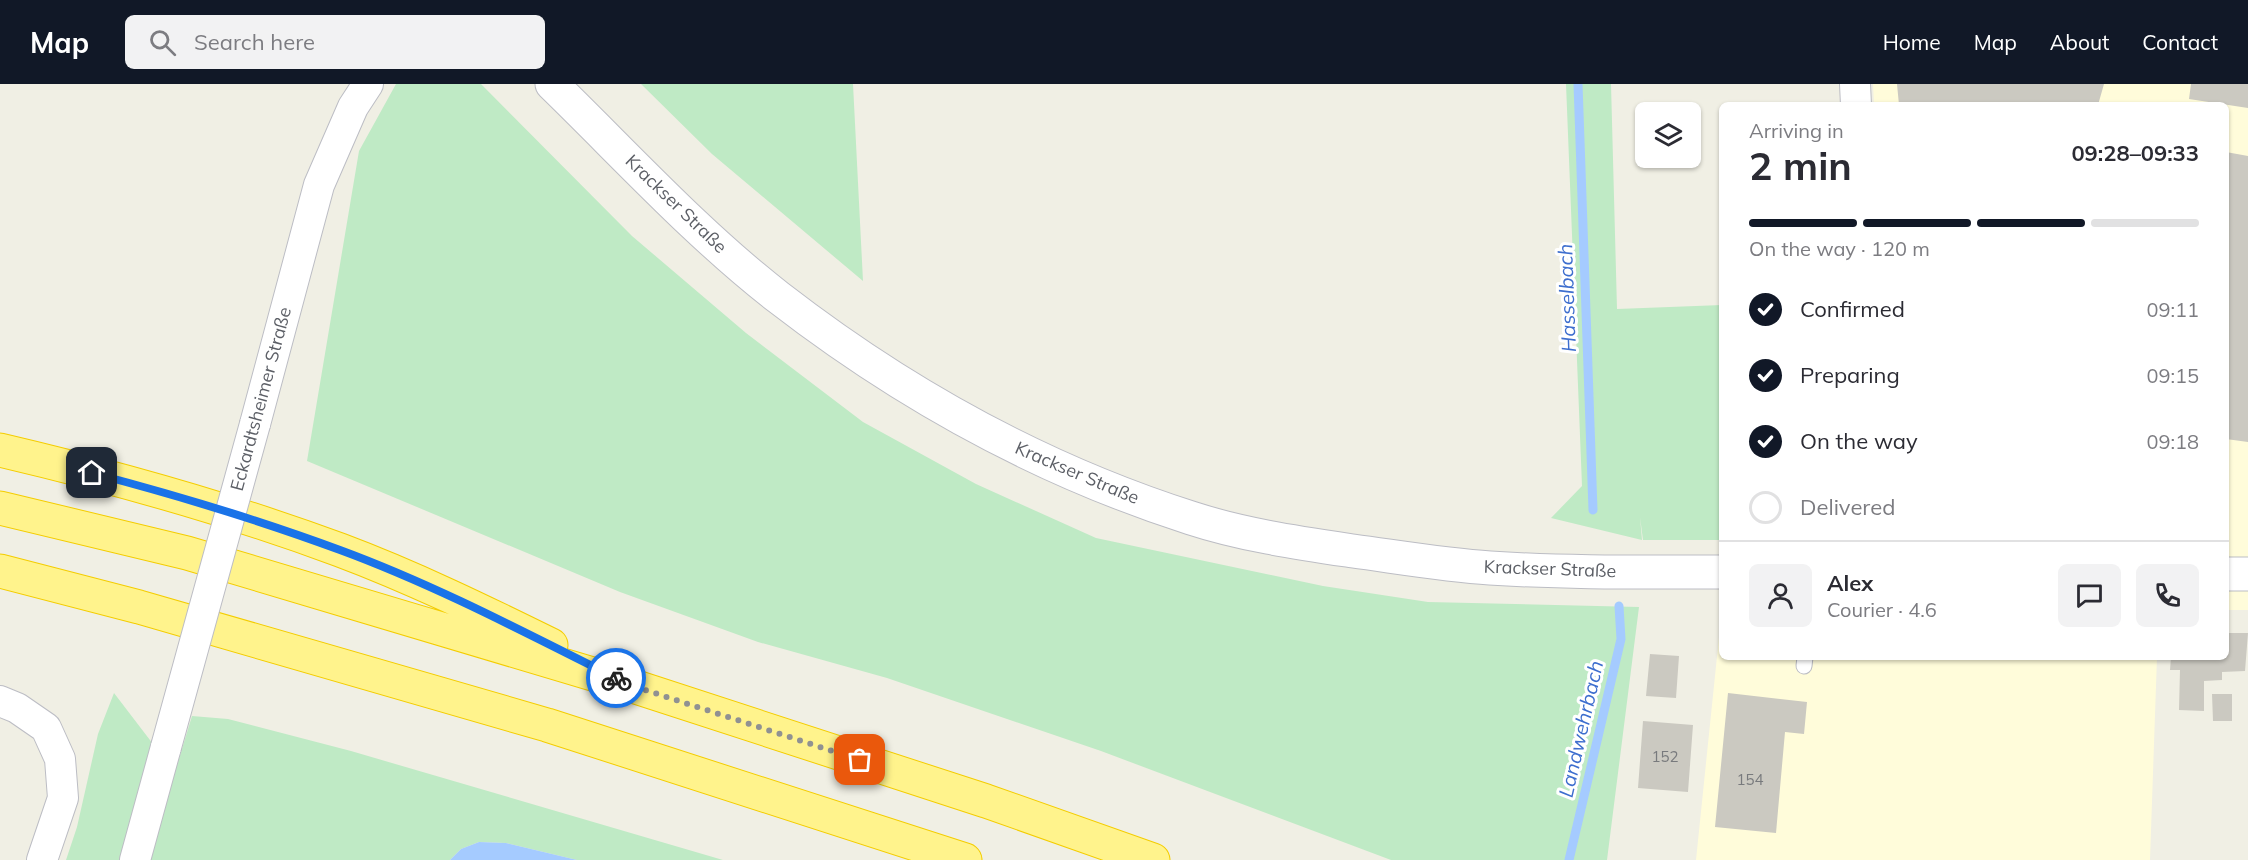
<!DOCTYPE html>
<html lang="en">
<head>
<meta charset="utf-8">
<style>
	body { margin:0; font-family:Mulish,sans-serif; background:#f2f2f3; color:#2b2b33; height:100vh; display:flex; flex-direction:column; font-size:22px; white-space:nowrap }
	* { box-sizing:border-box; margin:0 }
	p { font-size:20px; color:#7c7c81 }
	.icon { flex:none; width:33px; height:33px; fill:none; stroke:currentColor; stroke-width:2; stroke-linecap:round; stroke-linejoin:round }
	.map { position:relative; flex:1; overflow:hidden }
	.drawer { position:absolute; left:1719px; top:18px; width:510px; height:558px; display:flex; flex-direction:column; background:#fff; border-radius:9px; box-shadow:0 2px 4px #0004 }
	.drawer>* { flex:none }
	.buttons { position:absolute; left:1635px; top:18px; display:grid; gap:12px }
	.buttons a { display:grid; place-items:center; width:66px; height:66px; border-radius:9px; background:#fff; box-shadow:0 2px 4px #0004; font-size:30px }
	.pin { position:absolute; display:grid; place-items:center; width:51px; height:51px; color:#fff; margin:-26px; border-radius:12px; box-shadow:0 3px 9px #0006 }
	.courier { position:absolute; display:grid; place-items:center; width:60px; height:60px; margin:-30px; border:4px solid #1a73e8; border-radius:50%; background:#fff; color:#222; box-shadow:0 2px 8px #0007 }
	.head em { font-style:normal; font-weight:700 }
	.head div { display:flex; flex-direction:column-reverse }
	.head { display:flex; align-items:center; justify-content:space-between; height:102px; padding:0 30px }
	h1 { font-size:39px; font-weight:700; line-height:45px }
	.bar { display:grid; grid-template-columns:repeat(4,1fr); gap:9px 6px; align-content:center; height:72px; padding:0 30px }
	.bar i { height:8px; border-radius:4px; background:#e1e1e2 }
	.bar .current { background:#111827 }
	.bar p { grid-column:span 4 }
	.line { display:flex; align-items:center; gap:15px; padding:0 30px; border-top:2px solid #e1e1e2 }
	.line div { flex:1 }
	.round { display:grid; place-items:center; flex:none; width:63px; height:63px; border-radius:9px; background:#f2f2f3 }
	ol { padding:0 30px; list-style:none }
	li { display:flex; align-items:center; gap:18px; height:66px }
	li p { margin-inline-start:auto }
	li .icon { padding:6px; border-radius:50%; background:#111827; color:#fff; stroke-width:4 }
	li:last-child { color:#7c7c81 }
	li i { width:33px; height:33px; border:3px solid #e1e1e2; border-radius:50% }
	header { display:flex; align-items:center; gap:36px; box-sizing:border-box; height:84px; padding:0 30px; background:#111827; color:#fff }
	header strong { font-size:28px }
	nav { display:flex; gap:33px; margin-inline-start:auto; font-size:21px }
	.search { width:420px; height:54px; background:#f2f2f3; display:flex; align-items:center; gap:15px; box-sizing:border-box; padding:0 21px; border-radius:9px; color:#7c7c81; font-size:22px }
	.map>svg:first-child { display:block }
	.commercial { fill:#fffcda }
	.green { fill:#bfeac5 }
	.water { fill:#a5cbff }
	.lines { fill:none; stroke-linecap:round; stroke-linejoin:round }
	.stream { stroke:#a5cbff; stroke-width:9 }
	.building { fill:#cbc9c1 }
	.service-casing { stroke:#bcbdc4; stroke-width:17 }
	.minor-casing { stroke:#bcbdc4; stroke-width:32 }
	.tertiary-casing { stroke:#bcbdc4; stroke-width:35 }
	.motorway-casing { stroke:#f4cd00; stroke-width:35 }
	.service { stroke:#fff; stroke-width:15 }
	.minor { stroke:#fff; stroke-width:30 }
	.tertiary { stroke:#fff; stroke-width:33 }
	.motorway { stroke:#fff38c; stroke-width:33 }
	.minor-bridge-casing { stroke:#bcbdc4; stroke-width:32; stroke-linecap:butt }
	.minor-bridge { stroke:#fff; stroke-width:30 }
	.done { stroke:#909192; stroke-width:6; stroke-dasharray:0 10.8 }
	.route { stroke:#1a73e8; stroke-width:8 }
	.labels { text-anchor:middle; stroke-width:6; stroke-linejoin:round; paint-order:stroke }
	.number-label { font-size:15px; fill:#787a7d }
	.street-label { font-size:18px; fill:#5c5f66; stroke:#fff }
	.water-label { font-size:20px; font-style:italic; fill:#3d6ece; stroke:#fff }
</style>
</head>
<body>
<header>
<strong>Map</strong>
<div class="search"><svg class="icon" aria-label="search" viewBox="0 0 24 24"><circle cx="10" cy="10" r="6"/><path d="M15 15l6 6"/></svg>Search here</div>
<nav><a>Home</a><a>Map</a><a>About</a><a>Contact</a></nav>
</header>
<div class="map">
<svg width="2248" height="776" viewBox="0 0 2248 776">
	<rect width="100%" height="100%" fill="#f0efe4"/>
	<!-- commercial -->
	<path class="commercial" d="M1873,0H2248V526H2226V21H1874Z
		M1722,524V573H2157L2150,776H1696Z"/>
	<!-- green -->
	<path class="green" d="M396,0H481L632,152L746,249L863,338L976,400L1096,454L1323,502L1428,518L1639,523L1607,776H1391L1101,667L887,594L758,558L620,508L307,377L359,67Z
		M641,0H853L863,197L712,70Z
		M1566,0H1611L1617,225L1722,221V456H1643L1640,433L1642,456L1551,434L1582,402Z
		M114,609L153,660L121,776H66L77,743L98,650Z
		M192,632L228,635L351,667L723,776H577L506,759L479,758L461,765L450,776H148Z"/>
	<!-- water -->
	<path class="water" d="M479,758L506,759L577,776H450L461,765Z"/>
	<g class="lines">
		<!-- stream -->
		<path class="stream" d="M1578,0L1593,426
			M1569,776L1621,555L1619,522"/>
	</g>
	<!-- building -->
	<path class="building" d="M1897,0H2104L2098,21H1899Z
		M2191,0H2248V24L2189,15Z
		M2226,68L2248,72V358L2226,355Z
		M2226,549H2248L2245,587L2222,588V596L2204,597V627L2179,626L2180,586H2170L2171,573H2226Z
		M1650,570L1679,572L1676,614L1646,612Z
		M1728,609L1807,618L1804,650L1785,648L1776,749L1715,743Z
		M2212,610H2232V637H2213Z
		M1643,637L1693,641L1688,708L1638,704Z"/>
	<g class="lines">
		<defs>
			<path id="service" d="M1804,582L1805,573"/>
			<path id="minor" d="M1855,0L1856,21
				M255,340L319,101L353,23L368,0
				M0,617L17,624L46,644L60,675L63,714L42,776
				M135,776L166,663"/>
			<path id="tertiary" d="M552,0C626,72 697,150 778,213C902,309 1041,386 1191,434C1243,451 1299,459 1353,467C1398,473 1445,481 1490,484C1568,489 1645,488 1722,488
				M2226,490H2248"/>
			<path id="motorway" d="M0,366C115,393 229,425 340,466C412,493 482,527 551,561
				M0,424L187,469L636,603L986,717L1153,776
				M0,487L139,523L547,641L965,776"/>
		</defs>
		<!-- service casing -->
		<use href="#service" class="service-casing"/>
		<!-- minor casing -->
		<use href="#minor" class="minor-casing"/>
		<!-- tertiary casing -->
		<use href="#tertiary" class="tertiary-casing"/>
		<!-- motorway casing -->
		<use href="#motorway" class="motorway-casing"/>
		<!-- service -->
		<use href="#service" class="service"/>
		<!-- minor -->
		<use href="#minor" class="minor"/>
		<!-- tertiary -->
		<use href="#tertiary" class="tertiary"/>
		<!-- motorway -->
		<use href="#motorway" class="motorway"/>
		<defs>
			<path id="minor-bridge" d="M166,663L255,340"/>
		</defs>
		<!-- minor-bridge casing -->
		<use href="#minor-bridge" class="minor-bridge-casing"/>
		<!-- minor-bridge -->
		<use href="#minor-bridge" class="minor-bridge"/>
	</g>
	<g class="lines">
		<!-- done -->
		<path class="done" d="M616,594L636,603L860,676"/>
		<!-- route -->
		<path class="route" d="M92,389C176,411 259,436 340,466C435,501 526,549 616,594"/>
	</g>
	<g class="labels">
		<!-- number labels -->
		<g class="number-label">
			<text x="1665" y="678">152</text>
			<text x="1750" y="701">154</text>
		</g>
		<!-- street labels -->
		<g class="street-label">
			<text transform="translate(676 120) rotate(44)" y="6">Krackser Straße</text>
			<text transform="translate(261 315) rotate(-75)" y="6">Eckardtsheimer Straße</text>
			<text transform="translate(1077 389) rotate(23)" y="6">Krackser Straße</text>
			<text transform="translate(1550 485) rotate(2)" y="6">Krackser Straße</text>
		</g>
		<!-- water labels -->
		<g class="water-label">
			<text transform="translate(1567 214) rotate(-92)" y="7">Hasselbach</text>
			<text transform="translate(1581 645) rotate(-77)" y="7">Landwehrbach</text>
		</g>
	</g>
</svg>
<div class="buttons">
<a><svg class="icon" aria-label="layers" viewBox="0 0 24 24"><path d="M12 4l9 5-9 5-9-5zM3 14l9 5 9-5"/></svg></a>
</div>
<div class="pin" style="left:860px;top:676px;background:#ea580c"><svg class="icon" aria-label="bag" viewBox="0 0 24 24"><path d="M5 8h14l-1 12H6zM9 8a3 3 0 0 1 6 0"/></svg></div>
<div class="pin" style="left:92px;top:389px;background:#1f2937"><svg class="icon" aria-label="home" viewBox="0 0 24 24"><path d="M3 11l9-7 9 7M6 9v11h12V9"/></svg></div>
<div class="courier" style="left:616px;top:594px"><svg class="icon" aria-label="bike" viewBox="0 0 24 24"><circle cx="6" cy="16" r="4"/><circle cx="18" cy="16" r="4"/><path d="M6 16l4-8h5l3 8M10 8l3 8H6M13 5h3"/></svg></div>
<section class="drawer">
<div class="head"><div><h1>2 min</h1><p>Arriving in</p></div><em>09:28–09:33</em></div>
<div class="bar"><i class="current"></i><i class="current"></i><i class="current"></i><i></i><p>On the way · 120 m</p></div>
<ol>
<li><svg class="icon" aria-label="check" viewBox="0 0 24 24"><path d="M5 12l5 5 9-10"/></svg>Confirmed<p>09:11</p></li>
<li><svg class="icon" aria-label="check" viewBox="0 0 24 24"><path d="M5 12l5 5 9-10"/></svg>Preparing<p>09:15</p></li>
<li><svg class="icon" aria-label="check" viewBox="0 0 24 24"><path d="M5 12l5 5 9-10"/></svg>On the way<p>09:18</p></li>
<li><i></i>Delivered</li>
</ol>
<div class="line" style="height:108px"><a class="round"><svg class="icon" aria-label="person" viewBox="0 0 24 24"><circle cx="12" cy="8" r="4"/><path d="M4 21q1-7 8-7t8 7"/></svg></a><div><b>Alex</b><p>Courier · 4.6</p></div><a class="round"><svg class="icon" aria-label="chat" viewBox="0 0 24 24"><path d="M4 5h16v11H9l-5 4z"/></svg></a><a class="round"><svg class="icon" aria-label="phone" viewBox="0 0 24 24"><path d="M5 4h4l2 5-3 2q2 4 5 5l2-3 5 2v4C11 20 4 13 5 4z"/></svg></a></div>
</section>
</div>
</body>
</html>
